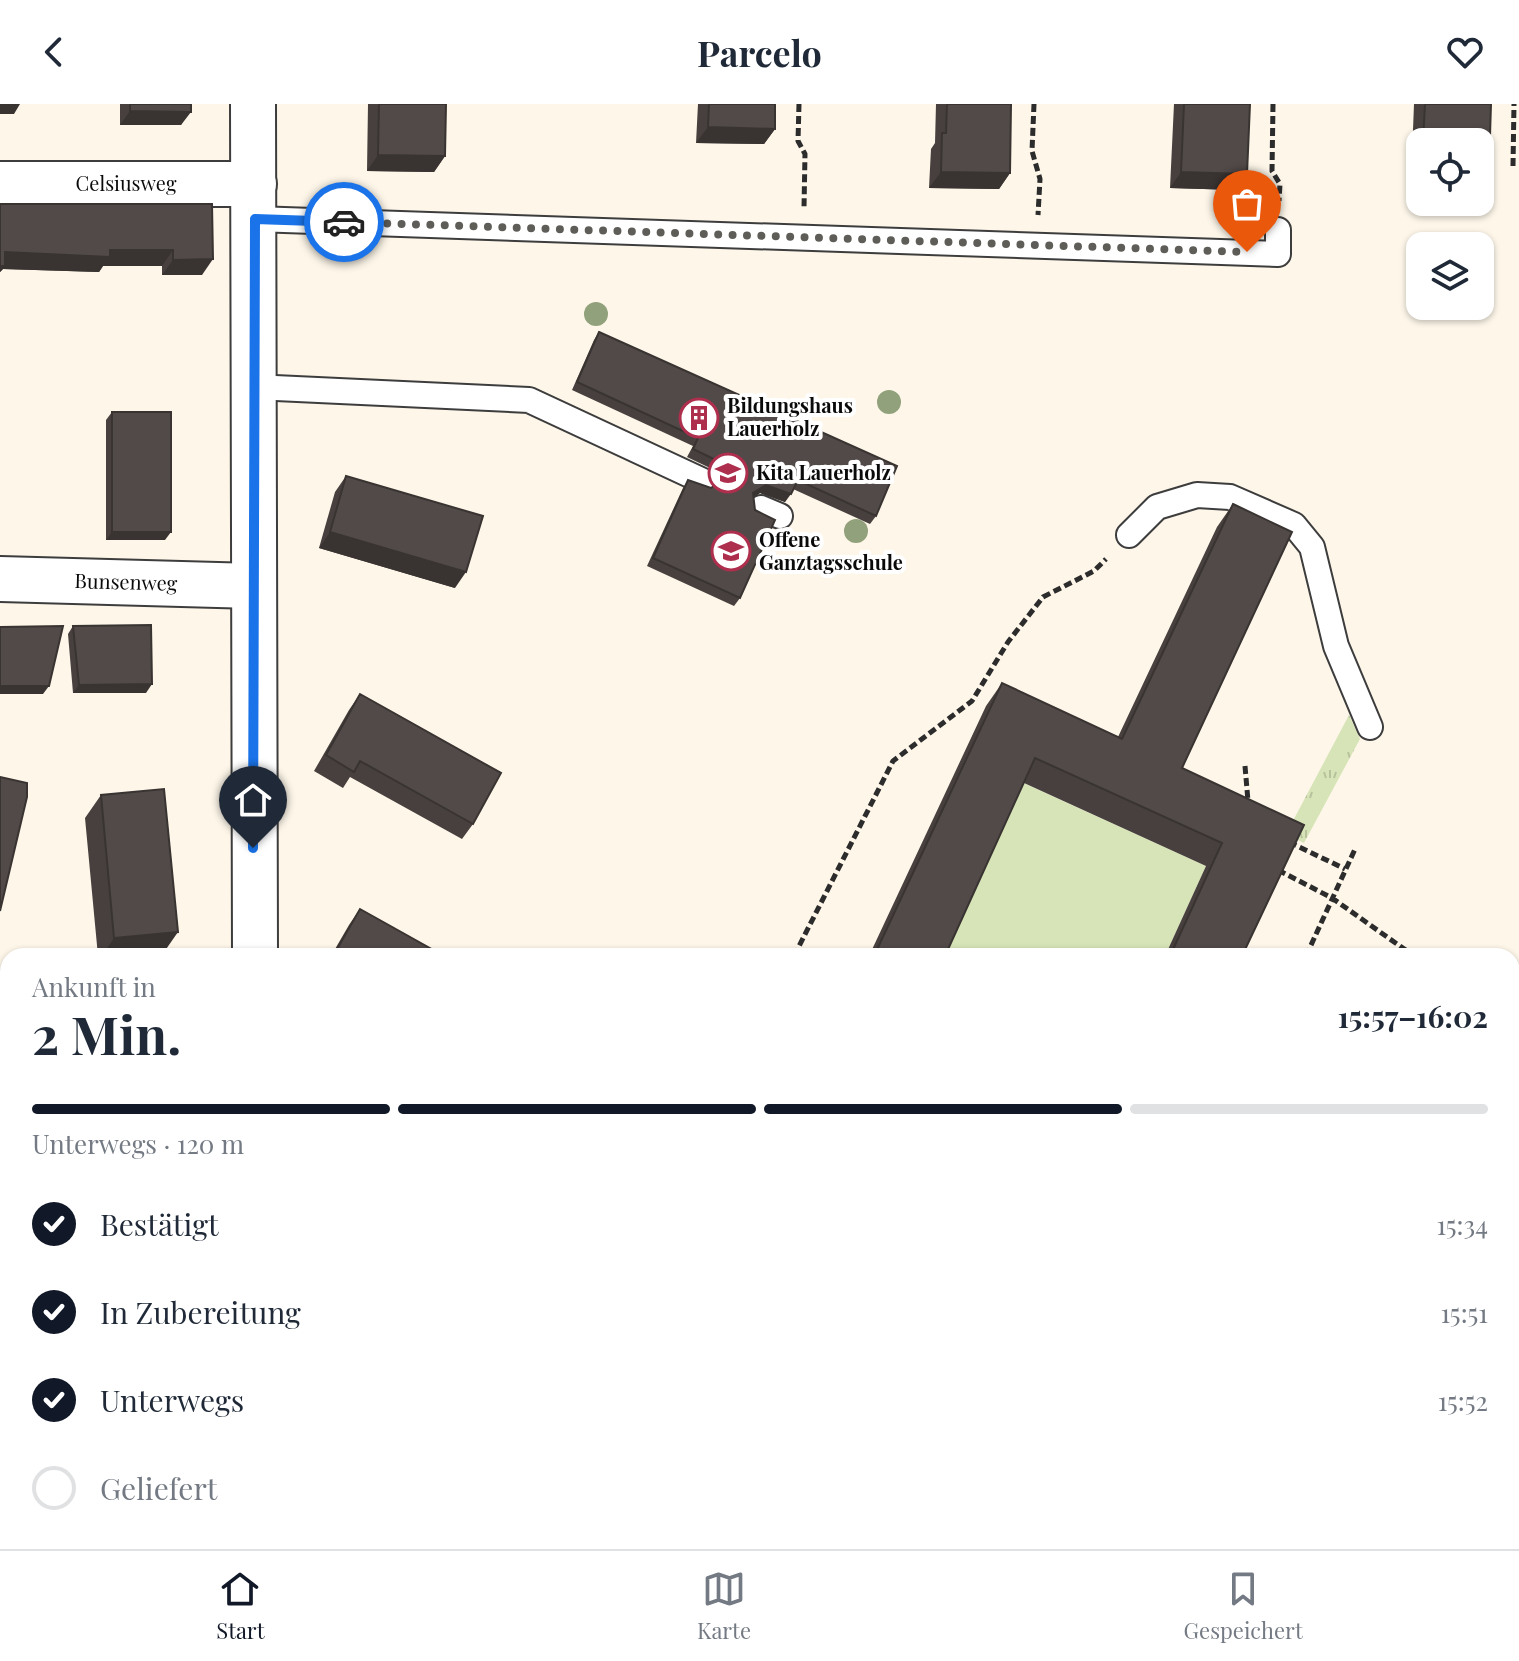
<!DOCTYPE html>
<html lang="de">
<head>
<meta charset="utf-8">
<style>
	body { margin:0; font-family:"Playfair Display",serif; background:#f2f2f3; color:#1f2937; height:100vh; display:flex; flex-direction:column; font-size:30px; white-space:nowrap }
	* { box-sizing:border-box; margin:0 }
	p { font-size:26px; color:#747a83 }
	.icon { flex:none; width:44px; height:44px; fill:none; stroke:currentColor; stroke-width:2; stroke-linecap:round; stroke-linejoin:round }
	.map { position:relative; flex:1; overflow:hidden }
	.side { position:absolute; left:0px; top:844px; width:1520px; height:602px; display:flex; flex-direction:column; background:#fff; border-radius:24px 24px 0 0; box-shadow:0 2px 6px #0004 }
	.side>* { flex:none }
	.fabs { position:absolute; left:1406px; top:24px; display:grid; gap:16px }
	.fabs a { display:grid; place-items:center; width:88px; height:88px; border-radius:16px; background:#fff; box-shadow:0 2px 6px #0004; font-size:40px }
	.pin { position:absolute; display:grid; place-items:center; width:68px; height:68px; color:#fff; margin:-82px -34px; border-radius:50% 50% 50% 0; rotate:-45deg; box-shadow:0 0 8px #0007 }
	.pin .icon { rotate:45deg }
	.courier { position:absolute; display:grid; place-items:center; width:80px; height:80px; margin:-40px; border:6px solid #1a73e8; border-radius:50%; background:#fff; color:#222; box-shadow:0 2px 10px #0007 }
	.summary em { font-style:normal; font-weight:700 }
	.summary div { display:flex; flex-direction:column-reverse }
	.summary { display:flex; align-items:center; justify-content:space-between; height:136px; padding:0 32px }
	h1 { font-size:52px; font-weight:700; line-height:60px }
	.bar { display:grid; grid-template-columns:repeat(4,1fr); gap:12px 8px; align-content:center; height:96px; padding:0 32px }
	.bar i { height:10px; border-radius:6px; background:#e0e1e3 }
	.bar .on { background:#111827 }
	.bar p { grid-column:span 4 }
	ol { padding:0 32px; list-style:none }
	li { display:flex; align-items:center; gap:24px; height:88px }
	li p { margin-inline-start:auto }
	li .icon { padding:8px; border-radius:50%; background:#111827; color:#fff; stroke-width:4 }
	li:last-child { color:#747a83 }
	li i { width:44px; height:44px; border:4px solid #e0e1e3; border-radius:50% }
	header { display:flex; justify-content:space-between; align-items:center; height:104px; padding:0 32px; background:#fff; font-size:36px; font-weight:700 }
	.tab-bar { display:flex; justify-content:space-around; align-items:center; height:112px; border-top:2px solid #e0e1e3; background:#fff; font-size:22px; color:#747a83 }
	.tab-bar a { display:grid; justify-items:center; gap:4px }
	.tab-bar .on { color:#111827 }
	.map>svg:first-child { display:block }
	.grass { fill:url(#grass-tufts) }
	.garden { fill:#d7e4b7 }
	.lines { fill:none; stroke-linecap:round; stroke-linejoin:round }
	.lane-casing { stroke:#3d3d3d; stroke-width:28 }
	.street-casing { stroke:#3d3d3d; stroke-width:48 }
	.path { stroke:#2c2c2c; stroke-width:5; stroke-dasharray:8 4; stroke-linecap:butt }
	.lane { stroke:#fff; stroke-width:24 }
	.street { stroke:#fff; stroke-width:44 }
	.tree { fill:#91a17b }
	.wall { fill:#47403e }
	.shaded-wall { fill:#393432 }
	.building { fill:#524a48; stroke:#393432; stroke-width:2 }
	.done { stroke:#5f5d58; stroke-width:8; stroke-dasharray:0 14.4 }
	.route { stroke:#1a73e8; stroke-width:10 }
	.labels { text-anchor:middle; stroke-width:8; stroke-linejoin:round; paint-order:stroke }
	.street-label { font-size:20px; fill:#0a0a0a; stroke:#fff }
	.poi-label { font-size:20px; font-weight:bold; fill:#0a0a0a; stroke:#fff; text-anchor:start }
</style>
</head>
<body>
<header><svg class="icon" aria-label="back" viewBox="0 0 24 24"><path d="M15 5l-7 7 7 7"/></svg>Parcelo<svg class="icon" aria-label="heart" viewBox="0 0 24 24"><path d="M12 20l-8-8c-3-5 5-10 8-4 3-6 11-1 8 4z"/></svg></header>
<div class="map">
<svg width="1519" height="1445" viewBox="0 0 1519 1445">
	<defs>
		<pattern id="grass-tufts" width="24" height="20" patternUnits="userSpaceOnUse" patternTransform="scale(2)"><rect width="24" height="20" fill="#d7e4b7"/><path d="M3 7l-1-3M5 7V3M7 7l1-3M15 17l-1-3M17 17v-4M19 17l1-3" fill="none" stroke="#b7c29c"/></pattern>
	</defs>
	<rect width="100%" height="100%" fill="#fdf6e9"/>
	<!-- grass -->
	<path class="grass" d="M1349,611L1360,635L1304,739L1286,730Z"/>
	<!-- garden -->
	<path class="garden" d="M1019,677L1206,762L1165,852H939Z"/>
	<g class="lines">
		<defs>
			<path id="lane" d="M255,115L1278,150V126
				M253,283L529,296L703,377
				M761,404L780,412
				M1129,431L1157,403L1197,391L1230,393L1294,421L1312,443L1336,542L1370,623"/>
			<g id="street">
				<path d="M253,0L255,852"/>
				<path id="s1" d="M0,80H254"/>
				<path id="s2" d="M0,475L254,482"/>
				<path d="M0,971L8,967"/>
				<path d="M251,1445V1438"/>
			</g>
		</defs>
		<!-- lane casing -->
		<use href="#lane" class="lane-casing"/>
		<!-- street casing -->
		<use href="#street" class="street-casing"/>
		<!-- path -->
		<path class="path" d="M799,0L798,37L805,50L804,104
			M1034,0L1032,47L1040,75L1038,111
			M1273,0L1272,67L1280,80L1279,97
			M1513,62L1514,0
			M1245,662L1248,697
			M1289,738L1345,765
			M1278,766L1332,794L1414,852
			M794,852L893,657L972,597L1008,538L1043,493L1094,467L1106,455
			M1306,852L1356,743
			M1512,983L1519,996
			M1512,1099L1519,1095
			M0,1339L8,1371
			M1512,1415L1519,1430
			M806,1438V1445
			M1023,1438L1024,1445
			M1265,1438L1267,1445
			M0,1443L9,1438
			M423,1445L425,1438"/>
		<!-- lane -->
		<use href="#lane" class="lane"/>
		<!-- street -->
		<use href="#street" class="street"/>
	</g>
	<!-- trees -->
	<g class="tree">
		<circle cx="596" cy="210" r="12"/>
		<circle cx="889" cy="298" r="12"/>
		<circle cx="856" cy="427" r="12"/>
	</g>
	<!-- wall -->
	<path class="wall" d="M120,0H191L181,21H120Z
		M368,0H446L445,52L434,68L367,67Z
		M698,0H775V25L764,40L696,39Z
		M936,0H1011L1010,69L999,85L929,84L931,45L935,39Z
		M1174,0H1250L1247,70L1236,86L1170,84Z
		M1414,0H1491L1489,63L1480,76V38H1420V77H1411Z
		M0,100H212L202,171H162V162H103L99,168L3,165L0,168Z
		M599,228L876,412L870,420L793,385L785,398L760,389L754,393L740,494L734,502L647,462L683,384L688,376L711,384L717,379L718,375L710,364L687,353L693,342L572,286L594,236Z
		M112,308L165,436H106V316Z
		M346,372L455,484L319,444L335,388Z
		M1233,400L1182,664L1304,721L1242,852H1165L1206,762L1024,679L945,852H869L986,602L1002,579L1118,633L1217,423Z
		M73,522L146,589H73L68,530Z
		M360,590L473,720L462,735L350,673L343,684L314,667L349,606Z
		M101,691L162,851L98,852L85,714Z
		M360,805L444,852H331L349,821Z
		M8,1026V1071L1,1036Z
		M1519,1123V1216L1512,1201V1126Z
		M443,1438H578L579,1445H444Z
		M708,1438H782V1445H708Z
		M924,1438H1000V1445H925Z
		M1160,1438H1196L1164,1445H1161Z"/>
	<!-- shaded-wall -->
	<path class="shaded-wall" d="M0,0H20L14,10H0Z
		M130,7L191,8L181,21H120Z
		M708,23L775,25L764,40L696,39Z
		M378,51L445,52L434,68L367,67Z
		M1480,63H1489L1480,76Z
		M1420,64V77H1411Z
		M941,68L1010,69L999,85L929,84Z
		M1181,68L1247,70L1236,86L1170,84Z
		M110,146H173L162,162H103L99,168L3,165L0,168V155L5,148Z
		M213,155L202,171H162L173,156Z
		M766,381L791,390L785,398L760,389L748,398L753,389Z
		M112,428H171L165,436H106Z
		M330,428L466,468L455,484L319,444Z
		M152,580L146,589H73L79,581Z
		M0,582H49L43,590H0Z
		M178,828L162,851L102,852L114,834Z
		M1167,1438H1196L1162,1445Z"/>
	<!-- building -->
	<path class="building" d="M130,0H191V8L130,7Z
		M379,0H446L445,52L378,51Z
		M709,0H775V25L708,23Z
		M947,0H1011L1010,69L941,68L942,29H946Z
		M1184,0H1250L1247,70L1181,68Z
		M1425,0H1491L1489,63H1480V38H1423Z
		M0,100H212L213,155L173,156V146H110V153L5,148V162H0Z
		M599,228L897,362L876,412L798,376L791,390L766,381L753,389L755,406L775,416L740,494L653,454L688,376L711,384L722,376L723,367L716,356L693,345L698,334L577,278Z
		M112,308H171V428H112Z
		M346,372L483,412L466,468L330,428Z
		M1233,400L1292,428L1182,664L1304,721L1242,852H1170L1222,739L1035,654L945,852H874L1002,579L1122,635Z
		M151,521L152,580L79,581L73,522Z
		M63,522L49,582H0V523Z
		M360,590L501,669L473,720L360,657L354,668L326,651Z
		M0,673L27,679V693L0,807Z
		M164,685L178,828L114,834L101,691Z
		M360,805L444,852H333Z
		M1519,1123V1175L1512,1159V1126Z
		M124,1438H175V1445H104V1440Z
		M456,1438H578L579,1445H457Z
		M720,1438H782V1445H720Z
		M937,1438H1000V1445H938Z
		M1457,1438H1490L1493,1445H1439Z"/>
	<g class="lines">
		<!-- done -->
		<path class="done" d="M344,118L1247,148"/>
		<!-- route -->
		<path class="route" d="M253,744L255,115L344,118"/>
	</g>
	<!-- icons -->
	<defs>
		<symbol id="building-ring" viewBox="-11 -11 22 22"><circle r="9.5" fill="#fff" stroke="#ad2f4d" stroke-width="1.5"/><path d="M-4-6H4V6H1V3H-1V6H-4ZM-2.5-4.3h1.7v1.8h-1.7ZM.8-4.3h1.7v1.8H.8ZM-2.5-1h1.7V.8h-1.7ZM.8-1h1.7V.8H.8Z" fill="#ad2f4d"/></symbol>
		<symbol id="school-ring" viewBox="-11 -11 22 22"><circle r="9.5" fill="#fff" stroke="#ad2f4d" stroke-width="1.5"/><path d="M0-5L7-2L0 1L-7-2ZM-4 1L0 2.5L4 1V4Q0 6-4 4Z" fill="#ad2f4d"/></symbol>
	</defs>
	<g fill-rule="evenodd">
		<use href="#building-ring" x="677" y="292" width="44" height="44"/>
		<use href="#school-ring" x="706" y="347" width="44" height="44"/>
		<use href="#school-ring" x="709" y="425" width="44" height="44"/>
	</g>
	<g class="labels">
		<!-- street labels -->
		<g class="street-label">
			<text dy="7" stroke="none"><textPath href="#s1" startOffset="126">Celsiusweg</textPath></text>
			<text dy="7" stroke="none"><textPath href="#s2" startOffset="126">Bunsenweg</textPath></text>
		</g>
		<!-- poi labels -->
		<g class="poi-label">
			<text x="727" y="309">Bildungshaus<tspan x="727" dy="23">Lauerholz</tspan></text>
			<text x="756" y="376">Kita Lauerholz</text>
			<text x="759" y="443">Offene<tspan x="759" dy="23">Ganztagsschule</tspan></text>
		</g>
	</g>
</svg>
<div class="fabs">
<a><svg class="icon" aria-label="locate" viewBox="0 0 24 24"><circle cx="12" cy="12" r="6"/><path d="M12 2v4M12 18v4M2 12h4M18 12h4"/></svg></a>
<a><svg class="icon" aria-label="layers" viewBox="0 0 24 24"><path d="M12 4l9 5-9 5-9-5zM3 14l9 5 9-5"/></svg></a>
</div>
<div class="pin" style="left:1247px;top:148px;background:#ea580c"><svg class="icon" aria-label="bag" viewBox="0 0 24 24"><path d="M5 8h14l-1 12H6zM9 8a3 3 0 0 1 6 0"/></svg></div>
<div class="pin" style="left:253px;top:744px;background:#1f2937"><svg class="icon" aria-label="home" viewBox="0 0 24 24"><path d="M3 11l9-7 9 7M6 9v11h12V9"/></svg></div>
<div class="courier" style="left:344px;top:118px"><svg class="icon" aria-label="car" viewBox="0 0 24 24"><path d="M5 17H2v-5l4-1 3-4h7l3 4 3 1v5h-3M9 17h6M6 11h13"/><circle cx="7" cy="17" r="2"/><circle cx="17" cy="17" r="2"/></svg></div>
<section class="side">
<div class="summary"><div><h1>2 Min.</h1><p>Ankunft in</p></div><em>15:57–16:02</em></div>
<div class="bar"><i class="on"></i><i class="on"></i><i class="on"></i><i></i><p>Unterwegs · 120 m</p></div>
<ol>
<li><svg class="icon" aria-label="check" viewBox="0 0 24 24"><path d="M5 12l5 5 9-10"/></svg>Bestätigt<p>15:34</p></li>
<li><svg class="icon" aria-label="check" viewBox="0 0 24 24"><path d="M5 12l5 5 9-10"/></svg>In Zubereitung<p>15:51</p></li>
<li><svg class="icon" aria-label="check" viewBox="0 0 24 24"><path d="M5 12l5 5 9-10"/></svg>Unterwegs<p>15:52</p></li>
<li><i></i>Geliefert</li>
</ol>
</section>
</div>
<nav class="tab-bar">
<a class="on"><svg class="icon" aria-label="home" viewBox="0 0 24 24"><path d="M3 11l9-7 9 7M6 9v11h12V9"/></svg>Start</a>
<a><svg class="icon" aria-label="map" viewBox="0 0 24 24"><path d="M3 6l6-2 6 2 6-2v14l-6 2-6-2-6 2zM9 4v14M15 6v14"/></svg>Karte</a>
<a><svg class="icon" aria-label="saved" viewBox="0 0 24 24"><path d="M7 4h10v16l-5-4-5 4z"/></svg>Gespeichert</a>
</nav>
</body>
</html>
